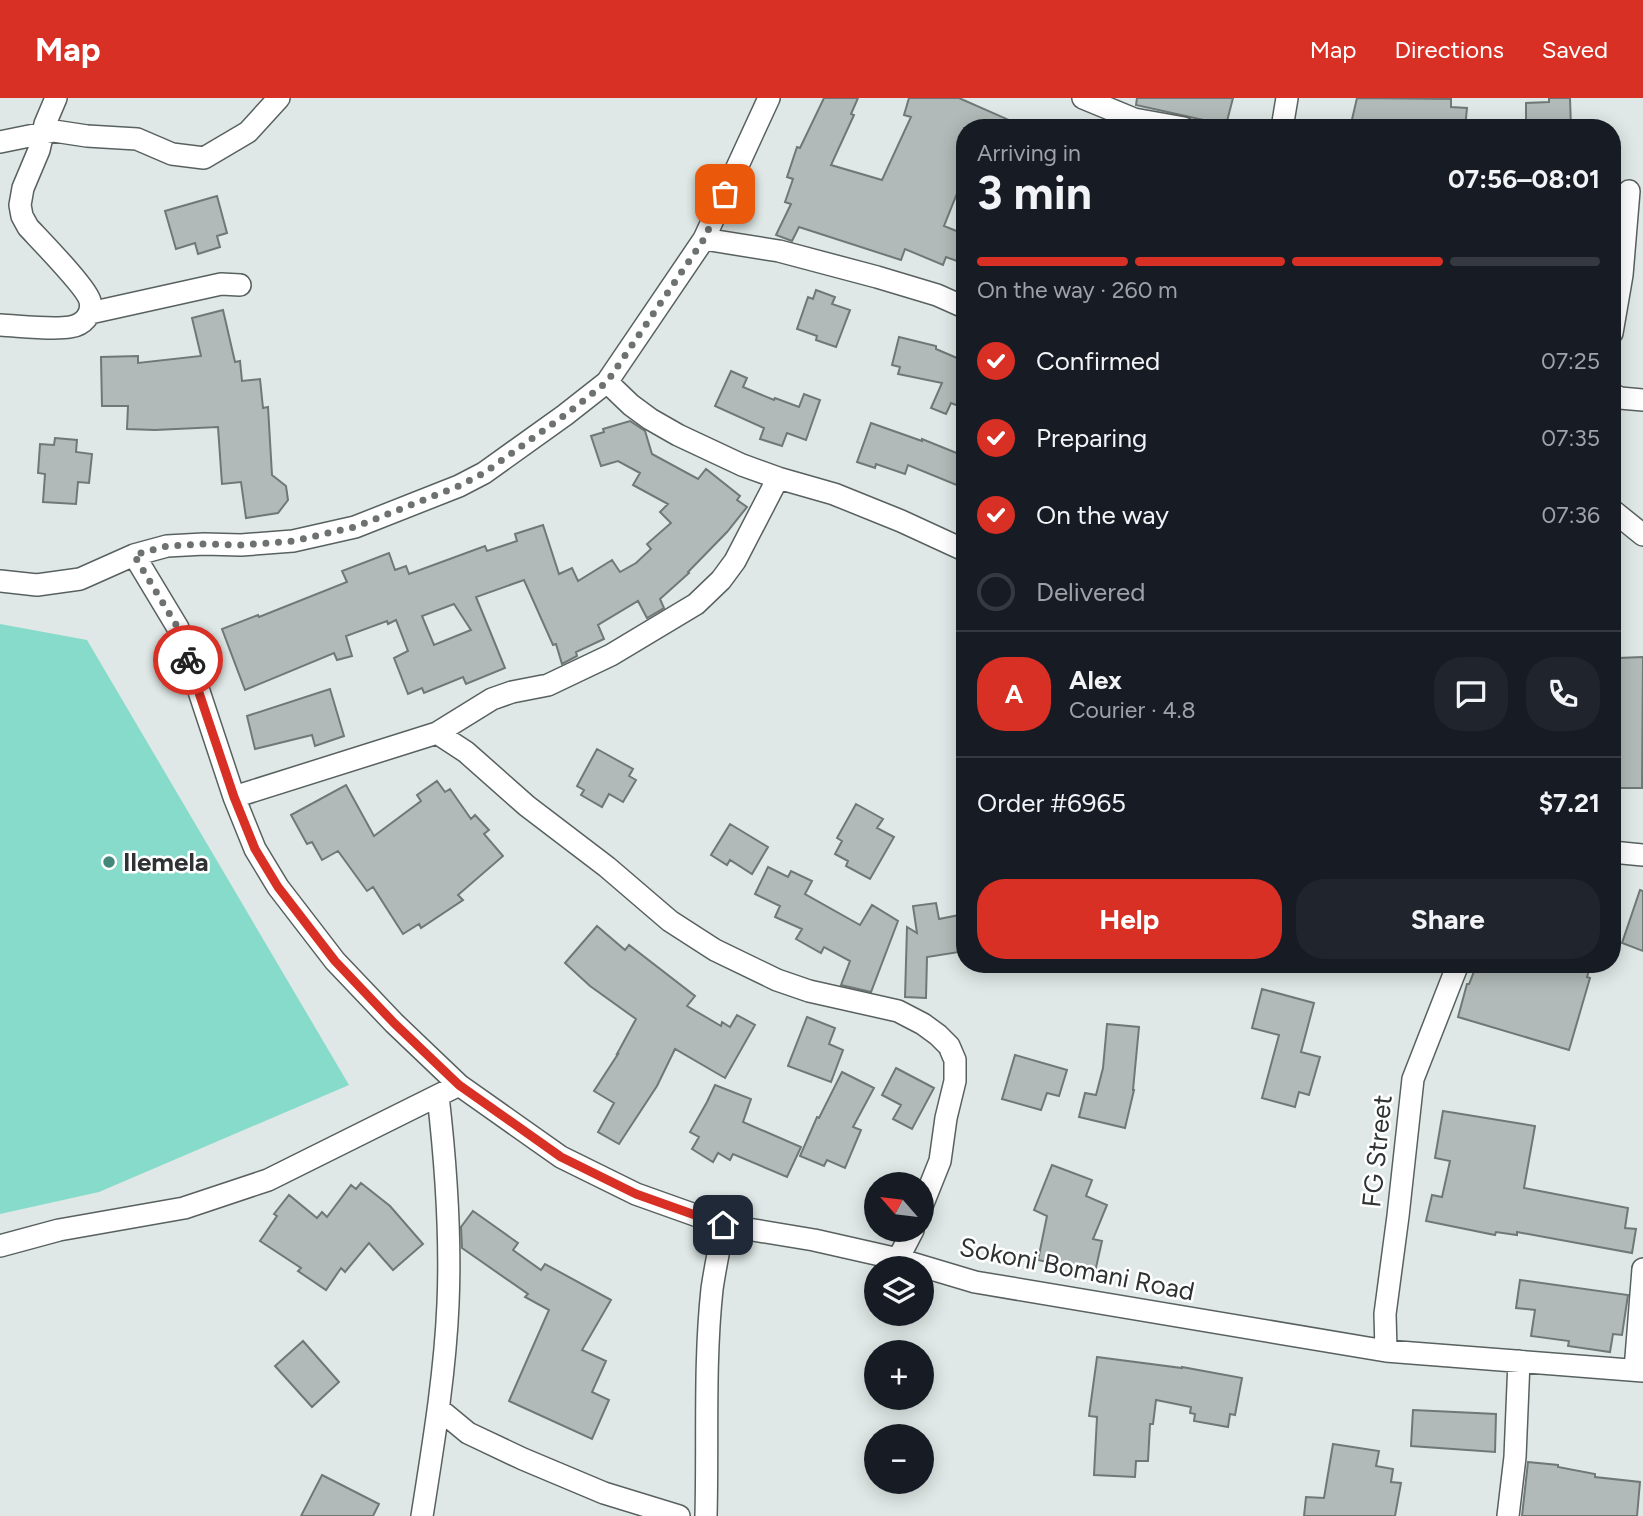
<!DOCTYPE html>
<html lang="en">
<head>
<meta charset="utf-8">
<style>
	body { margin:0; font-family:Figtree,sans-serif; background:#20242c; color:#f1f3f6; height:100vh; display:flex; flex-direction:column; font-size:26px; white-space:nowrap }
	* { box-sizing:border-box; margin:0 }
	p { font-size:23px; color:#9ea1a6 }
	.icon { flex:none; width:38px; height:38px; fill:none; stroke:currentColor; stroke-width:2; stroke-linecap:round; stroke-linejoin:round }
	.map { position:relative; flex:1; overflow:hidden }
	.sheet { position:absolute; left:956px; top:21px; width:665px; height:854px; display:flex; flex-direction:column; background:#171b24; border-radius:28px; box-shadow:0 4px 18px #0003 }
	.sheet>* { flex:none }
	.needle { width:46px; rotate:298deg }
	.fabs { position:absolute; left:864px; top:1074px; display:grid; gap:14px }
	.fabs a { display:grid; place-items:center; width:70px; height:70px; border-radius:50%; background:#171b24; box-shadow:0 4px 18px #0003; font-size:35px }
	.pin { position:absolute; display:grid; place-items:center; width:60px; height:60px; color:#fff; margin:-30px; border-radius:14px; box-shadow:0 4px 10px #0006 }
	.courier { position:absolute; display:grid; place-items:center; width:70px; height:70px; margin:-35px; border:5px solid #d93025; border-radius:50%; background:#fff; color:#222; box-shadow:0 2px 9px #0007 }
	.overview em { font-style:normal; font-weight:700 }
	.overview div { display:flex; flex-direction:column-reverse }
	.overview { display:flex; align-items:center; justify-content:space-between; height:119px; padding:0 21px }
	h1 { font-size:46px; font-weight:700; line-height:52px }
	.bar { display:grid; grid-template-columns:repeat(4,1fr); gap:10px 7px; align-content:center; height:84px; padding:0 21px }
	.bar i { height:9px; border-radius:5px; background:#363941 }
	.bar .current { background:#d93025 }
	.bar p { grid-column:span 4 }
	.line { display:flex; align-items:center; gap:18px; padding:0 21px; border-top:2px solid #363941 }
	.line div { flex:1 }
	.round { display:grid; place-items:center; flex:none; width:74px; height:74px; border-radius:28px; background:#20242c }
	ol { padding:0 21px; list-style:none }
	li { display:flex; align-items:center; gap:21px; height:77px }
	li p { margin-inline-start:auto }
	li .icon { padding:7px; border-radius:50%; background:#d93025; color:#fff; stroke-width:4 }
	li:last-child { color:#9ea1a6 }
	li i { width:38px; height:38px; border:4px solid #363941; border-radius:50% }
	.primary-button { display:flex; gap:14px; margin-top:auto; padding:14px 21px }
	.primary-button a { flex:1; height:80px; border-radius:28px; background:#d93025; color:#fff; font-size:28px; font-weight:700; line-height:80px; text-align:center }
	.primary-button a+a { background:#20242c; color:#f1f3f6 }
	header { display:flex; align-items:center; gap:42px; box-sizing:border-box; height:98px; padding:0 35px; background:#d93025; color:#fff }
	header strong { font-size:33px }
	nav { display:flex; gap:38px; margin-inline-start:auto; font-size:24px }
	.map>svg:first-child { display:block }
	.grass { fill:#86dbca }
	.building { fill:#b1bab8; stroke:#707876; stroke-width:2; fill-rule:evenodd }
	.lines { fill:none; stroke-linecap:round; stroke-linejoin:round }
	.minor-casing { stroke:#58615f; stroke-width:24 }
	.minor { stroke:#fff; stroke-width:21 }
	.done { stroke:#6d7271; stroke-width:7; stroke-dasharray:0 12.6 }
	.route { stroke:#d93025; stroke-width:9 }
	.poi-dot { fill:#43877b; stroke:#fff; stroke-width:2.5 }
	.labels { text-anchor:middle; stroke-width:5; stroke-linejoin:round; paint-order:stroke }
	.poi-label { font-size:26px; font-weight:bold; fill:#2f3232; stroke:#fff; text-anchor:start }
	.street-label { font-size:26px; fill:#2f3232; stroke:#fff }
</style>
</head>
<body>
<header>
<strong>Map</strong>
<nav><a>Map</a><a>Directions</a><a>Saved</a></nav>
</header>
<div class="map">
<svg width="1643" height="1418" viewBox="0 0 1643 1418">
	<rect width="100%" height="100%" fill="#dfe8e6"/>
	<!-- grass -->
	<path class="grass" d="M0,526L87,542L349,987L99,1094L0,1116Z"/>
	<!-- building -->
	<path class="building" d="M824,0H858L851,16L854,17L831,67L882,82L911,19L904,17L909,0H959L1027,30H964V95L958,93L944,128L964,136V145L957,163L946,159L943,167L905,151L901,162L799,129L792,143L776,137L791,106L785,104L793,81L787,79L797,49L800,50Z
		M1137,0H1233L1226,27L1136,7Z
		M1357,0L1451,1V9L1467,10L1465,30H1350Z
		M1549,0H1570L1571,30H1526V5L1549,4Z
		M217,98L227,135L217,138L220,149L198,156L195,145L176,151L165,113Z
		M816,192L835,199L832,206L850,212L836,249L816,242L817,238L797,231L808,199L813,201Z
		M223,212L235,264L240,263L242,283L260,281L263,310L268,309L272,377L286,388L288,402L278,415L246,420L241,384L222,386L218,329L155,332L127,331L128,308H102L101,259L138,258V265L201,258L192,220Z
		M899,239L936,248V251L964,263V310L951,305L946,316L931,310L942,285L898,276L900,269L892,267Z
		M731,273L747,280L743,289L774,302L775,300L799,309L804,296L820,302L806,342L787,335L782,348L760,341L764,330L715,308Z
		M630,323L645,333L652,356L698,381L706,371L740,398L737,402L747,409L727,434L688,474L689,475L660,501L664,510L647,520L638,503L598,527L604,541L576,554L577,558L562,566L556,546L553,547L524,482L476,499L505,570L466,586L463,579L424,595L422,590L408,596L394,560L408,553L396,522L388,526L387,523L346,538L352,558L337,562L334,555L245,592L222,531L258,517L259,519L347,484L342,473L389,455L395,472L406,468L409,476L485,448L487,453L517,443L515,436L543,427L559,476L572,470L578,483L612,462L620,474L636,465L651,451L647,446L671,425L660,414L668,406L633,387L640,375L618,363L601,368L591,338L604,334L603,331ZM454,506L471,532L434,547L422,518Z
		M871,325L922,343V341L964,358V390L908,367L905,376L876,366L875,370L857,364Z
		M55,340L77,342L76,354L92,356L89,385L78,384L76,406L43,404L45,376L38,375L40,346L54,347Z
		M1643,559L1642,690H1612V584L1618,583V560Z
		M330,591L344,638L315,648L312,637L255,651L247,618Z
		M597,651L633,671L629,678L636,682L623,704L609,696L602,709L581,697L584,692L577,688Z
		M437,683L445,694L450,691L471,721L475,717L489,732L484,736L503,758L458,797L463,802L421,830L419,826L403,836L373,789L367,793L338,753L322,762L312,744L307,746L291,717L346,687L374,738L421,703L417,697Z
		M856,706L883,721L877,730L894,739L870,781L846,768L848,763L835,756L842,743L837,740Z
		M730,726L768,749L752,776L730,762L727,767L711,757Z
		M768,769L788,779L791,773L812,783L805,796L860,827L872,807L898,823L871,894L841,887L850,863L824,849L821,855L796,841L802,831L775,819L780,808L755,796Z
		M1640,792L1643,793V853L1622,845Z
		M936,805L939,821L964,816V841L957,843L959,854L927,859L926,900L905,899L907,829L917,835L913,808Z
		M597,828L625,852L629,847L695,898L687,908L721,928L722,924L730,929L737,917L755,927L725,980L675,951L657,988L619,1046L598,1034L614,1005L594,993L618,956H617L636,921L590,888L565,865Z
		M1477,866H1591L1587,879L1590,880L1569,952L1458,919L1467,886H1469Z
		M1262,891L1314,905L1301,954L1320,959L1309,997L1299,994L1295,1009L1262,1000L1279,937L1252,930Z
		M807,919L835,930L829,946L843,952L831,984L788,968Z
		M1107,926L1139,929L1133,992H1134L1125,1030L1079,1019L1085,995L1096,997L1103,970Z
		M1015,957L1067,972L1059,998L1047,995L1041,1012L1002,1001Z
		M896,970L934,990L912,1031L893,1021L901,1007L882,997Z
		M842,974L874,990L853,1029L861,1032L845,1070L827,1062L824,1068L800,1058L817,1019L819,1020Z
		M715,987L751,1001L743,1024L801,1049L787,1079L733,1056L730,1062L718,1055L713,1064L692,1051L699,1039L690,1034L707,1004Z
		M1443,1013L1535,1028L1524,1090L1628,1110L1625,1130L1636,1131L1632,1155L1517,1134V1137L1496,1134L1495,1137L1426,1123L1432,1097L1442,1099L1450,1063L1435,1060Z
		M1052,1067L1092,1082L1086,1098L1107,1107L1093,1141L1102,1143L1095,1174L1038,1162L1047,1118L1034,1112Z
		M361,1085L390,1108L423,1146L393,1172L369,1145L345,1174L341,1170L326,1192L298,1173L301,1170L260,1143L277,1118L274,1116L289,1097L317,1120L322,1114L327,1119L351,1087L356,1091Z
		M473,1113L518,1145L513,1152L541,1172L545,1166L611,1202L582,1252L606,1263L592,1294L609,1302L592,1341L509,1303L549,1212L525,1199L528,1196L462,1150L461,1129Z
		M1520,1182L1628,1197L1622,1237L1613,1236L1610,1254L1568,1248L1569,1243L1531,1238L1535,1212L1516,1210Z
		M303,1243L339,1284L312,1309L275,1268Z
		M1097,1259L1182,1270V1269L1242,1280L1235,1317L1230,1316L1228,1329L1194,1323L1195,1316L1190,1315L1191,1309L1156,1302L1153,1326H1150L1148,1363H1136L1135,1379L1094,1377L1097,1319L1089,1318Z
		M1413,1312L1496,1316L1495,1354L1411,1348Z
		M1333,1346L1379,1353L1376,1368L1393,1371L1391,1384L1401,1385L1395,1418H1304L1306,1399L1324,1400Z
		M1528,1364L1558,1367V1369L1595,1376V1379L1640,1384L1637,1418H1522Z
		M322,1377L379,1406L373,1418H301Z"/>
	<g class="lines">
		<defs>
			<path id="minor" d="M1083,0L1134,21L1184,30
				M1282,30L1287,0
				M0,44L54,33L87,38L137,41L172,56L204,60L248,34L279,0
				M704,141L779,153L877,179L937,197L964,209
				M90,215L221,186L240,187
				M0,227C20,228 52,232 70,229C83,227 93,217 90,203C87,190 40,142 28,129L22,118L20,107L23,90L39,52L45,26L56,0
				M1612,235L1622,177L1629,93
				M607,284L631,307L650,321L678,337L742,367L778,380L834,396L901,423L964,452
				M1612,296L1620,300L1643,302
				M1612,412L1643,437
				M134,457L178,530L234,699L255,751L278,789L335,863L394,925L459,987L561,1059L636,1096L723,1127L814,1142L898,1161L975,1184L1386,1253L1643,1273
				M0,483L37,487L80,481L134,457L167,448L204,446L241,447L293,443L355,429L459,388L484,375L565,317L607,284L704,141L769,0
				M437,635L466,654L527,708L607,769L670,823L715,852L777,882L809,893L898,913L923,926L938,937L949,948L955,962V983L946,1020L940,1063L922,1108
				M234,699L437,635L492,601L512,594L548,587L611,557L696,506L721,482L735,463L778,380
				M1612,754L1643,757
				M0,1148L59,1132L184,1110L268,1082L459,987
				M898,1161L913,1132
				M1386,1253L1385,1216L1398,1118L1413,981L1458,866
				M1635,1272L1643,1171
				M439,1311L468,1335L523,1361L604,1395L679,1418
				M422,1418C433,1348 445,1277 448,1206C451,1136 446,1067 438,998
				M706,1418C708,1342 704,1266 712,1191C715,1170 720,1148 723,1127
				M1508,1418L1515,1359L1519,1263"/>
		</defs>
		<!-- minor casing -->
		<use href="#minor" class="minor-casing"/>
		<!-- minor -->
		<use href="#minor" class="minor"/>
	</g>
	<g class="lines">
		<!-- done -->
		<path class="done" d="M188,562L178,530L134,457L167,448L204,446L242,447L293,443L355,429L459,388L484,375L565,317L607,284L704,141L725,96"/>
		<!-- route -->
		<path class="route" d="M188,562L234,699L255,751L278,789L335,863L394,925L459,987L561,1059L636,1096L723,1127"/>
	</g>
	<!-- markers -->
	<circle class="poi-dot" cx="109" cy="764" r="7"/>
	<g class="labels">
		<!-- poi labels -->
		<g class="poi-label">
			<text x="123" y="773">Ilemela</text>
		</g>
		<!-- street labels -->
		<g class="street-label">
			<text transform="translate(1377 1053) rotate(-84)" y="9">FG Street</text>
			<text transform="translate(1077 1171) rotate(11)" y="9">Sokoni Bomani Road</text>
		</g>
	</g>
</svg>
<div class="fabs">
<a><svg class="needle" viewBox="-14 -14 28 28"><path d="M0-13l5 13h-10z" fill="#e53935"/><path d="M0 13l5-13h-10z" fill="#9ea1a6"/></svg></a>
<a><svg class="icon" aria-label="layers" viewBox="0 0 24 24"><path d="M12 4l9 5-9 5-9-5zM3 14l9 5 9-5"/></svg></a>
<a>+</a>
<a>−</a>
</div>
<div class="pin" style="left:725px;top:96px;background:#ea580c"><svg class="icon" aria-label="bag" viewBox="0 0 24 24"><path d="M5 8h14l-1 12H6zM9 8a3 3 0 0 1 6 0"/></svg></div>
<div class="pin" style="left:723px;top:1127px;background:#1f2937"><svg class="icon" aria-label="home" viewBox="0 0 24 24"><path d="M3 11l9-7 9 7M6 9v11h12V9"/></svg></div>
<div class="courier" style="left:188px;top:562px"><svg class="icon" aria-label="bike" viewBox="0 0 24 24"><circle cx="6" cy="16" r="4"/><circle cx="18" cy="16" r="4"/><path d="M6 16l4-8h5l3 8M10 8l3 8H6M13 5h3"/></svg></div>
<section class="sheet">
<div class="overview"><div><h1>3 min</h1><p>Arriving in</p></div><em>07:56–08:01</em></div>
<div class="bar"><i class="current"></i><i class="current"></i><i class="current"></i><i></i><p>On the way · 260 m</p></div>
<ol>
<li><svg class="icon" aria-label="check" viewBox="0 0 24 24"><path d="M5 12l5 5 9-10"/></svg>Confirmed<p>07:25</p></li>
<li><svg class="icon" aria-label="check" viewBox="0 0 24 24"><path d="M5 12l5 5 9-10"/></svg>Preparing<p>07:35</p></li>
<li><svg class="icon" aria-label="check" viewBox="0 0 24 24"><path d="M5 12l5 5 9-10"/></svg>On the way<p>07:36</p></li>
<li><i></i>Delivered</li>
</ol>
<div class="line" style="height:126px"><b class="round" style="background:#d93025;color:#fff">A</b><div><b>Alex</b><p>Courier · 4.8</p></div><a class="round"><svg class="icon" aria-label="chat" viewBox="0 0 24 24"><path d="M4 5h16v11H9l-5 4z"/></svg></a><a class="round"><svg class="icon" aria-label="phone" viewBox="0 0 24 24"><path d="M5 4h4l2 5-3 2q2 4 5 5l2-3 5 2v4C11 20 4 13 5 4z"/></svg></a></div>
<div class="line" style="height:91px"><div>Order #6965</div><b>$7.21</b></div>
<div class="primary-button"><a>Help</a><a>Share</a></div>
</section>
</div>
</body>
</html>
